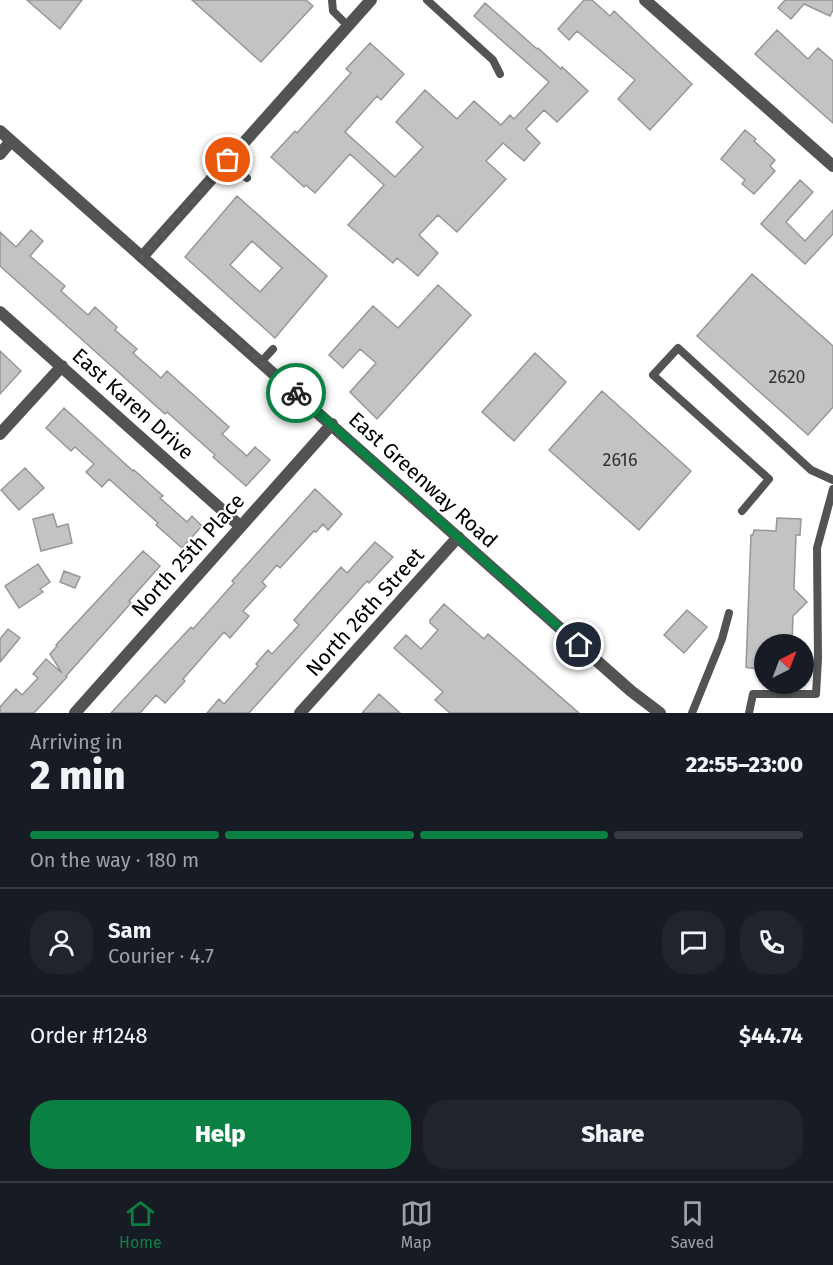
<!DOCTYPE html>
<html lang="en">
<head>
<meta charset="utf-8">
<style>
	body { margin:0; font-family:"Fira Sans",sans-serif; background:#20242c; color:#f1f3f6; height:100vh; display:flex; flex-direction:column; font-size:22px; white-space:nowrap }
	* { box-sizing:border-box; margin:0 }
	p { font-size:20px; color:#9ea1a6 }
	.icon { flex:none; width:33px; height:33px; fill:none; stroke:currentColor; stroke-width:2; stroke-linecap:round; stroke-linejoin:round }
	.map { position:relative; height:713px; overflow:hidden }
	.sheet { display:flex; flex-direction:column; background:#171b24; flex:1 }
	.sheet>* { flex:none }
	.needle { width:39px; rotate:42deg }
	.tools { position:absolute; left:754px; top:634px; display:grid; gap:12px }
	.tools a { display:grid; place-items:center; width:60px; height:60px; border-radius:50%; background:#171b24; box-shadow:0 2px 4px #0004; font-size:30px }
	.pin { position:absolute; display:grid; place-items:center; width:51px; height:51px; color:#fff; margin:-26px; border:3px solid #fff; border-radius:50%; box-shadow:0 2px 6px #0007 }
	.courier { position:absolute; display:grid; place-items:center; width:60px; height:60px; margin:-30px; border:4px solid #0b8043; border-radius:50%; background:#fff; color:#222; box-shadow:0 2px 8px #0007 }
	.headline em { font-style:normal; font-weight:800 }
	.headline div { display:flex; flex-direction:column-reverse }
	.headline { display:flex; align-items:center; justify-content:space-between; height:102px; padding:0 30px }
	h1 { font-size:39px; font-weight:800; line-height:45px }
	.bar { display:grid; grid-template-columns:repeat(4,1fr); gap:9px 6px; align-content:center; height:72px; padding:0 30px }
	.bar i { height:8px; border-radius:4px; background:#363941 }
	.bar .current { background:#0b8043 }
	.bar p { grid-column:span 4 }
	.line { display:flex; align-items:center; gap:15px; padding:0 30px; border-top:2px solid #363941 }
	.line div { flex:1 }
	.round { display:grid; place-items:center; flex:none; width:63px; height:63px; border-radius:24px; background:#20242c }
	.cta { display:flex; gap:12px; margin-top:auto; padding:12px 30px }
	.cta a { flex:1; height:69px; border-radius:24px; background:#0b8043; color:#fff; font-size:24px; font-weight:800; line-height:69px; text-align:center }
	.cta a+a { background:#20242c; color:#f1f3f6 }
	.tab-bar { display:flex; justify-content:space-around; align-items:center; height:84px; border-top:2px solid #363941; background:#171b24; font-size:16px; color:#9ea1a6 }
	.tab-bar a { display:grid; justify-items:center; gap:3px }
	.tab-bar .current { color:#0b8043 }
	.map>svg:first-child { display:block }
	.building { fill:#c3c3c3; stroke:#979797; stroke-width:1.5; fill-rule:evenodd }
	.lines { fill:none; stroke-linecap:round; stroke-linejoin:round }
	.service { stroke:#535353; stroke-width:8 }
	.minor { stroke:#535353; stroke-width:12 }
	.tertiary { stroke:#535353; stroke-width:12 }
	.done { stroke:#595959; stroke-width:6; stroke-dasharray:0 10.8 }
	.route { stroke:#0b8043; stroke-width:8 }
	.labels { text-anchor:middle; stroke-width:4.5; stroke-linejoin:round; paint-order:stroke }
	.number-label { font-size:18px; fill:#313131 }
	.street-label { font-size:21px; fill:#000; stroke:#fff }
</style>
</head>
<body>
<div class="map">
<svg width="833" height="713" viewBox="0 0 833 713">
	<rect width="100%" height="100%" fill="#fff"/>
	<!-- building -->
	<path class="building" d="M27,0H82L60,29Z
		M192,0H306L313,6L261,62Z
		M584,0H592L610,16L614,11L692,84L650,130L618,99L635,80L577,31L569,40L558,29Z
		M785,0H833V10L830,16L804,4L791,19L778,8Z
		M485,3L537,49L538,48L561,69L562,67L588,91L557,122L544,110L526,129L540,143L524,161L503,143L486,161L506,179L457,232L438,215L419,235L438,253L418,276L397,258L393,263L348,225L384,185L350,154L315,193L306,185L304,187L271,157L295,131L297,133L351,73L346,69L370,43L404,74L381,100L377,96L345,132L395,177L423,147L396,122L425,90L457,119L474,101L501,125L510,115L514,119L549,82L474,16Z
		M777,30L808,59L818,48L833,61V123L755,54Z
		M745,130L756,139L754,141L775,160L770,166L775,171L754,194L742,184L745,180L721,159Z
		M800,180L813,192L786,222L805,241L833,210V234L805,264L761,224Z
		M237,196L327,276L275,338L185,257ZM252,241L282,268L260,292L230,265Z
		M31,230L43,241L30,256L65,286L61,291L88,315L95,307L117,327L115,330L137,349L133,353L161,378L167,371L229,427L222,434L247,456L255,447L270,460L246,486L213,457L215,455L167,412L165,414L0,266V232L16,247Z
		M752,274L833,346V407L808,435L697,336Z
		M438,285L471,315L377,419L350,392L376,363L360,349L343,368L329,355L373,306L398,328Z
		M0,351L21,371L0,394Z
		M535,353L566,382L514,441L482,412Z
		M602,391L691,471L639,530L549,450Z
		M64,408L133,471L134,470L163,496L160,498L187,522L192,516L202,526L182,548L156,525L158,523L109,479L102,487L86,472L94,464L75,447L71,451L46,428Z
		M25,468L44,488L19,510L1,490Z
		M315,489L342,514L328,530L323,524L316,532L314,531L280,568L277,565L262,582L266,586L243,611L249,616L230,638L224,632L183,679L185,681L165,703L156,695L140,713H111L191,627L193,629L234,583L232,581Z
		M53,514L57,527L68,524L72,543L41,551L33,519Z
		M777,518L801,519L800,535H796L794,589L807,602L793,616L792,645H765V669L749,668L746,667L751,535H753L754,530L776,531Z
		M375,542L393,557L369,583L367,581L249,713H207L219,699L224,704L258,666L256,664L268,650L272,654L299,625L294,620L341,567L347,573Z
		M143,551L160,566L129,601L131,603L66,676L67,677L34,713H0V707L16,689L22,695L38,678L33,674L46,659L62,673L50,654L57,646L56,645Z
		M38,564L50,582L40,589L43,592L19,608L5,586Z
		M64,571L80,577L75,588L60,582Z
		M444,604L484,639L488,634L579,713H450L435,700L443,692L394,648L406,635L421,649L438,630L430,623V620Z
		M687,610L707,627L684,653L664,635Z
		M8,629L20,638L0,662V639Z
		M379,694L400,713H362Z"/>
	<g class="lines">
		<!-- service -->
		<path class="service" d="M332,0L333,11L348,26
			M427,0L493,60L500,74
			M228,160L247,178
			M261,362L273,349
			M742,511L769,479L653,375L678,348L811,470L833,480
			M692,713L722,639L729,613
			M749,713L753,694H816L818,659L817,548L833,489"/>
		<!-- minor -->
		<path class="minor" d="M645,0L833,166
			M0,154L11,141
			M142,257L371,0
			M0,312L240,526
			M0,434L62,366
			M75,713L332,424
			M300,713L458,537"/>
		<!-- tertiary -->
		<path class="tertiary" d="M0,131L579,645L631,691L660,713"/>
	</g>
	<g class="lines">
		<!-- done -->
		<path class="done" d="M228,160L142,257L296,393"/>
		<!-- route -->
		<path class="route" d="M296,393L579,645"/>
	</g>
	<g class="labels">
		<!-- number labels -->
		<g class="number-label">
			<text x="787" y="383">2620</text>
			<text x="620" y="466">2616</text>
		</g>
		<!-- street labels -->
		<g class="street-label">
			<text transform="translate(133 404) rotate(42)" y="7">East Karen Drive</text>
			<text transform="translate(423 480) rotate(42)" y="7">East Greenway Road</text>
			<text transform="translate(188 555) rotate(-48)" y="7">North 25th Place</text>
			<text transform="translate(365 612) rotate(-48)" y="7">North 26th Street</text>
		</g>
	</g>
</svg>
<div class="tools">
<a><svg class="needle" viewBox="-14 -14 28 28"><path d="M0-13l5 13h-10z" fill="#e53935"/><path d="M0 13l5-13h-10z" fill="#9ea1a6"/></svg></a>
</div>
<div class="pin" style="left:228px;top:160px;background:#ea580c"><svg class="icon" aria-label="bag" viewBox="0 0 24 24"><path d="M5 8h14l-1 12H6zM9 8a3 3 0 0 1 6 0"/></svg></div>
<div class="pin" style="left:579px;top:645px;background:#1f2937"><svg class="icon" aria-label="home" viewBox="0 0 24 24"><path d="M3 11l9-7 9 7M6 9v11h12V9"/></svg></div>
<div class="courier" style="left:296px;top:393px"><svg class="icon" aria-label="bike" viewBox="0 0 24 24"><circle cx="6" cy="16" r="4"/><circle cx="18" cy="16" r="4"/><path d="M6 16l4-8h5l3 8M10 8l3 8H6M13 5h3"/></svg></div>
</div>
<section class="sheet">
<div class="headline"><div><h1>2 min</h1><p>Arriving in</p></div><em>22:55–23:00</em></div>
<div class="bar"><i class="current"></i><i class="current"></i><i class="current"></i><i></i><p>On the way · 180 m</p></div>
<div class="line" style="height:108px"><a class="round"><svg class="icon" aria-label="person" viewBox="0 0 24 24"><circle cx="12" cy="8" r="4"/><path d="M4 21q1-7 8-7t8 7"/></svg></a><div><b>Sam</b><p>Courier · 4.7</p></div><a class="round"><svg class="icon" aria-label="chat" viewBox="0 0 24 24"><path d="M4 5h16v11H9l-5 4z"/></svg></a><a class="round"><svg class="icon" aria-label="phone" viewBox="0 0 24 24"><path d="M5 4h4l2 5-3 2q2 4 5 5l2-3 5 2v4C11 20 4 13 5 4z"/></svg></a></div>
<div class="line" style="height:78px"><div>Order #1248</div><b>$44.74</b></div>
<div class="cta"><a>Help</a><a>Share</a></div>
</section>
<nav class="tab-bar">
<a class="current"><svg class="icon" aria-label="home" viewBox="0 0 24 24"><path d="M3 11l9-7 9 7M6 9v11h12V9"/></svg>Home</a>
<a><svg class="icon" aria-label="map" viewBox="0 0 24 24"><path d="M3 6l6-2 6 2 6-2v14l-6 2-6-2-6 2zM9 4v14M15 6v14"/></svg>Map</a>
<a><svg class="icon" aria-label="saved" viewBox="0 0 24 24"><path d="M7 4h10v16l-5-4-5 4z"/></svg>Saved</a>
</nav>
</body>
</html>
